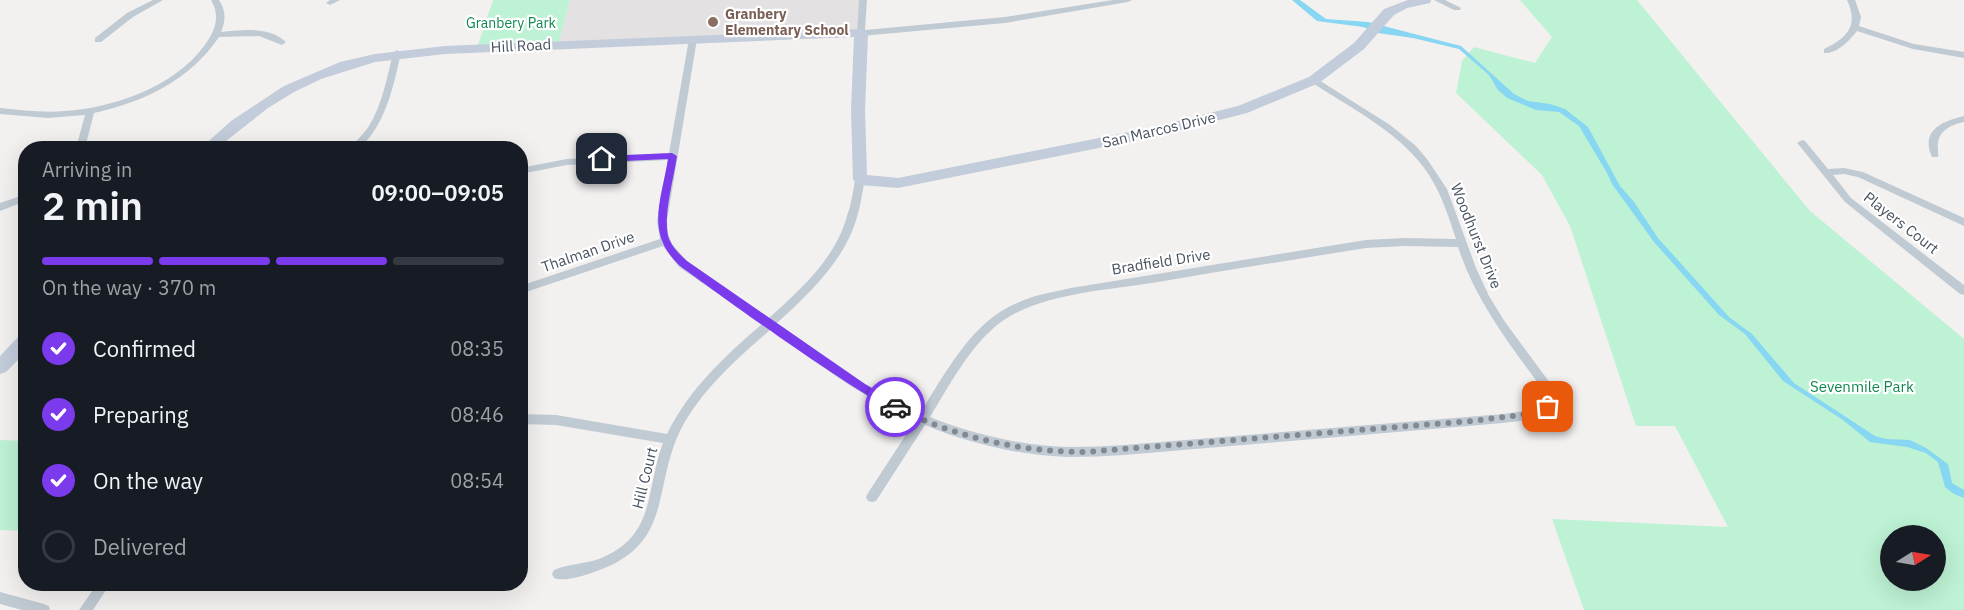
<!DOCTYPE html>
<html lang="en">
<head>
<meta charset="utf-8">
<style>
	body { margin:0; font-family:"IBM Plex Sans",sans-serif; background:#20242c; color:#f1f3f6; height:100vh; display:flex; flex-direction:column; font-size:22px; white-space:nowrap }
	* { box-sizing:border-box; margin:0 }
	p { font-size:20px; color:#9ea1a6 }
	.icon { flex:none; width:33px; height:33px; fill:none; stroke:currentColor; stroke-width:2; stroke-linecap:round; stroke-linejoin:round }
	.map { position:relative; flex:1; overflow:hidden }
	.panel { position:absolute; left:18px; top:141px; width:510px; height:450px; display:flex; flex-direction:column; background:#171b24; border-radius:24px; box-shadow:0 6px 24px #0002 }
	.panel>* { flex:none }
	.needle { width:39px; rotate:79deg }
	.buttons { position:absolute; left:1880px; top:525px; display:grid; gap:12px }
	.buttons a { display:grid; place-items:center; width:66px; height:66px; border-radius:50%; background:#171b24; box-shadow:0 6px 24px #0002; font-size:30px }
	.pin { position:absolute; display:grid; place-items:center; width:51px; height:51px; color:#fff; margin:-26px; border-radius:12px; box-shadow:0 3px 9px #0006 }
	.courier { position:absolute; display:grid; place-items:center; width:60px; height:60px; margin:-30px; border:4px solid #7c3aed; border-radius:50%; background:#fff; color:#222; box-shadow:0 2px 8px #0007 }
	.headline em { font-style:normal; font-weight:600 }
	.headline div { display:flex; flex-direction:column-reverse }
	.headline { display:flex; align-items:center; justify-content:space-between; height:102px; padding:0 24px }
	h1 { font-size:39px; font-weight:600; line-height:45px }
	.bar { display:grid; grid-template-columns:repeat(4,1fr); gap:9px 6px; align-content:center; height:72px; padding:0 24px }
	.bar i { height:8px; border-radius:4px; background:#363941 }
	.bar .selected { background:#7c3aed }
	.bar p { grid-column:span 4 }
	ol { padding:0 24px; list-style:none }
	li { display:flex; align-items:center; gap:18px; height:66px }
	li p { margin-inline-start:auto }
	li .icon { padding:6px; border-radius:50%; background:#7c3aed; color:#fff; stroke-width:4 }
	li:last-child { color:#9ea1a6 }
	li i { width:33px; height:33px; border:3px solid #363941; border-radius:50% }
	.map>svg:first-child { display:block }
	.education { fill:#e4e1e2 }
	.green { fill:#bdf2d4; fill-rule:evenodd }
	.water { fill:#87d6f2 }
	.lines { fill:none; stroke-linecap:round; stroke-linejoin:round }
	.street { fill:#c0cad3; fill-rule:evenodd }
	.secondary { fill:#c2ccda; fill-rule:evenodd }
	.route { fill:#7c3aed }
	.done { stroke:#838992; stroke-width:6; stroke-dasharray:0 10.8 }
	.education-dot { fill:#8d6e63; stroke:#fff; stroke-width:2 }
	.labels { text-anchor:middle; stroke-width:4.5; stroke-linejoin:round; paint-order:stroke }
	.far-education-label { font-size:14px; font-weight:bold; fill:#785e54; stroke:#fff; text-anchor:start }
	.far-park-label { font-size:14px; fill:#118752; stroke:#fff }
	.street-label { font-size:15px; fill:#47525f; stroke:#fff }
	.park-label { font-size:15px; fill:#118752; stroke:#fff }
</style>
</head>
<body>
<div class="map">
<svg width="1964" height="610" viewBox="0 0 1964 610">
	<rect width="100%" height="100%" fill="#f3f0f0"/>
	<!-- education -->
	<path class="education" d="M570,0H863L861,33L558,45Z"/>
	<!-- green -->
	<path class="green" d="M493,0H570L558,45L477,48Z
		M1520,0H1637L1810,211L1964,339V610H1584L1552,519L1728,527L1675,426H1636L1570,226L1542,175L1456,93L1462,61L1474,47L1535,63L1552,37ZM1890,536H1935V580H1890Z
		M0,440L25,441V531L0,530Z"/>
	<!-- water -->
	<path class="water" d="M1292,0H1300L1326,19L1368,22L1461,46L1514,94L1528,101L1550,104L1565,109L1588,127L1620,186L1634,202L1658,238L1729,317L1752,334L1794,383L1875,436L1886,439L1910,440L1926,448L1948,464L1952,483L1964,490V498L1954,494L1945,487L1938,462L1926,453L1907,447L1870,442L1843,420L1783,381L1745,334L1719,315L1654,242L1612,184L1607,173L1579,126L1559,112L1536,110L1507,98L1498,90L1489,75L1459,49L1413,38L1378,33L1363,27L1317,21Z"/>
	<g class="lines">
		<!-- street -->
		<path class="street" d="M153,0H163L133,17L101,42H95V38L127,13Z
			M211,0H219C226,11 226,20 221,32C243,30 269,26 286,42L282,45L259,36L219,37C190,80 144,102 94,113L85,148H76L85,115L48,118L0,114V108C21,110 43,113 65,111C113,108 174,87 204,46C215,31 221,17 211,0Z
			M330,0H340L330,5L326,3Z
			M859,0H867L865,30L1005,17L1113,0H1132L1128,2L1005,23L861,36L857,33Z
			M1434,0H1445L1461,8L1460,10H1454Z
			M1847,0H1855L1861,17L1859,26L1914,44L1964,52V58L1913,49L1857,31C1849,41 1837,54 1824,53V49C1847,38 1859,26 1847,0Z
			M693,36L697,39L667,221L668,234L672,244L687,261L769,318C800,290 836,258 847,216C851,205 853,192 855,180L857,178H863L865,180C862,192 861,205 857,217C845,260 809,294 777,323C823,355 868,391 920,413C946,373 971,322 1017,303C1034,295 1053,292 1071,288L1366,240L1404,238L1456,239C1449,218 1442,195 1429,175C1402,133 1352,109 1311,82V78L1314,77L1390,125L1416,146L1427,159L1447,189L1476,268L1489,296L1505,322L1553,387L1557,401C1546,419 1522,421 1503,423L1124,455C1106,456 1087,457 1068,457C1022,456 967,443 925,425L876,501L872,502L868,501L866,497L868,493L915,421C862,398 817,362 770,330C739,357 707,385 686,420C649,481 679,544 594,572C583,576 564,582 554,578L552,574L554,570C568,564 584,564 599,559C657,536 645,490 663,443L556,425L520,424V414L556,415L667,434C689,389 725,356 762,324L679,267L663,246L520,294V286L660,239L657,221L668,160L567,165L520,174V168L567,159L669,153L689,39ZM1404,246L1458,247C1476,302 1510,345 1544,391L1545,400C1535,411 1517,412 1503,414L1124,445C1106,446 1087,447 1069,447C1024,446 971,434 930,417C949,386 971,344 1001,322C1041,293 1110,290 1158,282C1228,270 1297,259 1366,248Z
			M397,50L401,53C393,88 386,123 360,148H351C355,141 364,134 369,126C382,105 387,78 393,53Z
			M1964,116V122C1953,124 1939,130 1938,143C1937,148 1939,152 1938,157H1932C1920,131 1942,121 1964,116Z
			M1802,140L1805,141L1828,169L1844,168L1863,172L1964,218V226L1858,177L1844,174L1833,175L1851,198L1964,285V295L1960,294L1845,202L1799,145L1797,143Z
			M26,194V201L0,211V203Z
			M97,584H110L93,610H79Z
			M0,592L44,604L49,606L50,610H22L0,604Z"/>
		<!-- secondary -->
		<path class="secondary" d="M1408,0H1431L1430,3L1407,8L1394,15L1364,49L1319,83L1247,113L1149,138L898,188L860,185L853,180L851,111L854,37L445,54L375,62L321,79L294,92L268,108L217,148H201L231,121L284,86L340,62L375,54L445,46L861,29L868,33L865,111L867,175L898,178L1149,128L1238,106L1309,77L1354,43L1384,9Z
			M26,333V352L6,372L0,374V356L20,335Z"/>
	</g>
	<!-- route -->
	<path class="route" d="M672,153L677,156C674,178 662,219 669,239C673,248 680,255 687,261L865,384L899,404V410C883,414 706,285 680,266C645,233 661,202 668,159L602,162L598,159L602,156Z"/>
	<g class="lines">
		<!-- done -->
		<path class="done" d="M895,407C954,437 1020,452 1086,452L1472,421L1528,414L1548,407"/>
	</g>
	<!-- markers -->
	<circle class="education-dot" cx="713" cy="22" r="6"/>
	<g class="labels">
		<!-- far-education labels -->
		<g class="far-education-label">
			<text x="725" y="19">Granbery<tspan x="725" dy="16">Elementary School</tspan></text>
		</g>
		<!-- far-park labels -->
		<g class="far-park-label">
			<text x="511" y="28">Granbery Park</text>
		</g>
		<!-- street labels -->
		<g class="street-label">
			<text transform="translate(521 46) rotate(-3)" y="5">Hill Road</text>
			<text transform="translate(1159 130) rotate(-13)" y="5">San Marcos Drive</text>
			<text transform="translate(1901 223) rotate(38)" y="5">Players Court</text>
			<text transform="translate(1476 236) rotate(68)" y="5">Woodhurst Drive</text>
			<text transform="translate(588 252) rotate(-19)" y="5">Thalman Drive</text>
			<text transform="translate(1161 262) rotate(-9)" y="5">Bradfield Drive</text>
			<text transform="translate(645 478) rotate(-76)" y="5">Hill Court</text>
		</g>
		<!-- park labels -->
		<g class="park-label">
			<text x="1862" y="392">Sevenmile Park</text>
		</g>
	</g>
</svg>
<div class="buttons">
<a><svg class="needle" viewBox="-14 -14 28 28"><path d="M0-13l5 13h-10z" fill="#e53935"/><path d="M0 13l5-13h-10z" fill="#9ea1a6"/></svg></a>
</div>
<div class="pin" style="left:1548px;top:407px;background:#ea580c"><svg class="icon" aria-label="bag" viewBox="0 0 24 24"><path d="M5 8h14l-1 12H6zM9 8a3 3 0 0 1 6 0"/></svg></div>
<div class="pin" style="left:602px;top:159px;background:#1f2937"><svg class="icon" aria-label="home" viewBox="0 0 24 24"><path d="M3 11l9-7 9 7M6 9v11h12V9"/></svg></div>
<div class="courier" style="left:895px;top:407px"><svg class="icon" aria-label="car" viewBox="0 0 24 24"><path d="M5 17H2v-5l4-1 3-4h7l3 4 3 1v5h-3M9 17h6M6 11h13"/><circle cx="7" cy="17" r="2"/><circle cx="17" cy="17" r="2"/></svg></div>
<section class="panel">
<div class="headline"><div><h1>2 min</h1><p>Arriving in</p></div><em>09:00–09:05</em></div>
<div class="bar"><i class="selected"></i><i class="selected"></i><i class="selected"></i><i></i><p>On the way · 370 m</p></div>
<ol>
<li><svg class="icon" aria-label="check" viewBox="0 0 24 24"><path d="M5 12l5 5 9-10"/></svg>Confirmed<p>08:35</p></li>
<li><svg class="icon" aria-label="check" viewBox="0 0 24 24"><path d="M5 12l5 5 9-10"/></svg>Preparing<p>08:46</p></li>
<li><svg class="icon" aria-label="check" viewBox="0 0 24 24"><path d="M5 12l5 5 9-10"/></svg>On the way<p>08:54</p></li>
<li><i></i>Delivered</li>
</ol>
</section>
</div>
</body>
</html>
